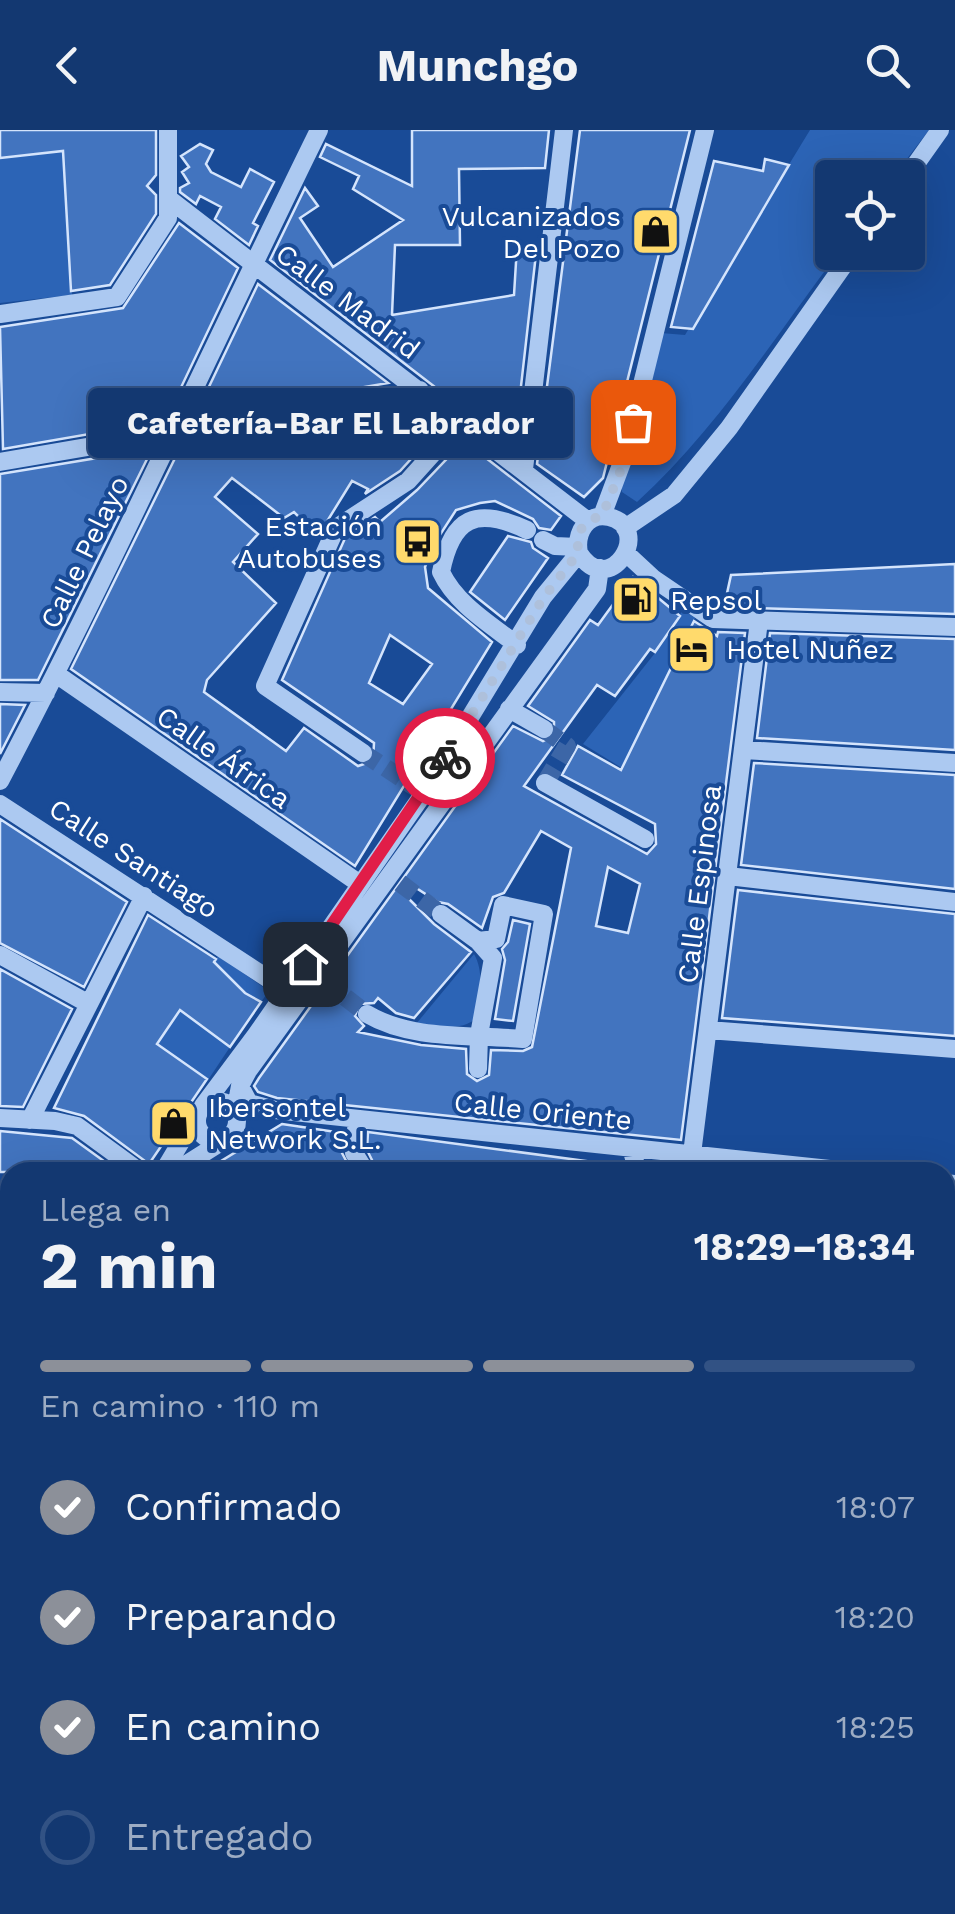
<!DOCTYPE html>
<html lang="es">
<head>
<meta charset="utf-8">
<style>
	body { margin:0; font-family:"Work Sans",sans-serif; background:#204379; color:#f1f3f6; height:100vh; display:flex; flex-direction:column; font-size:38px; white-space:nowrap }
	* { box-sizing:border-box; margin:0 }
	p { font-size:32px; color:#9dacc3 }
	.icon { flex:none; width:55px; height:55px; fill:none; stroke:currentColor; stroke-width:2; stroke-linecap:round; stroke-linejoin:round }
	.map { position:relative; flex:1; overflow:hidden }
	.panel { position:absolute; left:0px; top:1032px; width:955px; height:752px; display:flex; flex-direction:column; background:#133871; border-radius:30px 30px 0 0; box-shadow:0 10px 40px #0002,0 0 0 2px #325284 }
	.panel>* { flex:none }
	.tools { position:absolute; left:815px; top:30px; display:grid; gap:20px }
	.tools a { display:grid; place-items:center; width:110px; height:110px; border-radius:10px; background:#133871; box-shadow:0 10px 40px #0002,0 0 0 2px #325284; font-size:50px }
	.pin { position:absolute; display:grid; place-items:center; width:85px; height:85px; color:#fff; margin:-42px; border-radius:20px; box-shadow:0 5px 15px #0006 }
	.courier { position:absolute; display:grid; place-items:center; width:100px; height:100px; margin:-50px; border:8px solid #e11d48; border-radius:50%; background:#fff; color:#222; box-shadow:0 2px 12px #0007 }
	.bubble { position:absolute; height:70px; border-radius:10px; background:#133871; box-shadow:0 10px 40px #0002,0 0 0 2px #325284; font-size:32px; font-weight:700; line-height:70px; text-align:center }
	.summary em { font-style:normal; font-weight:700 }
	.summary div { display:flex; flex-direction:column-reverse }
	.summary { display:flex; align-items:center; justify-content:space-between; height:170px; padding:0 40px }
	h1 { font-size:65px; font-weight:700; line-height:75px }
	.bar { display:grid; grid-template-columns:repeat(4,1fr); gap:15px 10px; align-content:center; height:120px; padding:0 40px }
	.bar i { height:12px; border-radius:8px; background:#325284 }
	.bar .active { background:#8c9099 }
	.bar p { grid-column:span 4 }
	ol { padding:0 40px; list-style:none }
	li { display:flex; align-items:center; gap:30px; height:110px }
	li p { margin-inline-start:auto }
	li .icon { padding:10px; border-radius:50%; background:#8c9099; color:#fff; stroke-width:4 }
	li:last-child { color:#9dacc3 }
	li i { width:55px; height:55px; border:5px solid #325284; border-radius:50% }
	header { display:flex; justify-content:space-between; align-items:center; height:130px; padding:0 40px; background:#133871; font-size:45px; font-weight:700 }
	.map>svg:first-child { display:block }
	.green { fill:#2c64b6 }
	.building { fill:#4274bf; stroke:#d4e4fc; stroke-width:2.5; fill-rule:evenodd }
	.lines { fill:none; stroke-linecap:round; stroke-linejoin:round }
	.minor-tunnel { stroke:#3c66a7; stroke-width:18; stroke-dasharray:18 9; stroke-linecap:butt }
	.minor { stroke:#acc9f1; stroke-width:18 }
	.done { stroke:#aec0db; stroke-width:10; stroke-dasharray:0 18 }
	.route { stroke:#e11d48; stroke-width:12 }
	.labels { text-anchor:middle; stroke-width:8; stroke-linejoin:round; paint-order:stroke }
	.poi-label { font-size:28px; fill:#fff; stroke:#194b97; text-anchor:start }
	.street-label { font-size:28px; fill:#fff; stroke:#194b97 }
</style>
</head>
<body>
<header><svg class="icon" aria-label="back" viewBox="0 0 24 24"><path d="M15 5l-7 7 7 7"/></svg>Munchgo<svg class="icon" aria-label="search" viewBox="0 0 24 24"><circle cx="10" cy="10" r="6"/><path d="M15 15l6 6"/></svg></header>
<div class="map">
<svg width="955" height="1784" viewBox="0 0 955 1784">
	<rect width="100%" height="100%" fill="#194b97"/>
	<!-- green -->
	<path class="green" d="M810,0H929L893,47L832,48V122L838,123C775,207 715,301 637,372L622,362L621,340L661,203L685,205Z
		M63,21L72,165L0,173V28Z
		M683,480L695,488L622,638L583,614L655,523Z
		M474,824C485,843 479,867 477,888C460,902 437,896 416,894Z
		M218,826L269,861L261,872L245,863L214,832Z
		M180,880L230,917L208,950L146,907Z"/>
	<!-- building -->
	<path class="building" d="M0,0H156V45L147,56L156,65V84L110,155L71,161L63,21L0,28Z
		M412,0H549L545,38L459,39L460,115H395L392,185L514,165L517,116L537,115L514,318L270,130L305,58L318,76L300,88L333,137L403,90L353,59L359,46L320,27L326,14L412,56Z
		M580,0H690L603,348L584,367L537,334Z
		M200,14L213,20L206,34L211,42L241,57L250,39L274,52L253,93L258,96L249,115L215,89L221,77L200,66L196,74L180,62V58L189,53L182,42L189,37L181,26Z
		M765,29L789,35L693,199L671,197L714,31L763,41Z
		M179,93L238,138L165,291L3,319L0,197L123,178Z
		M258,154L388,253L195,286Z
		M415,274L442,295L400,341L365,364L368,359L352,351L318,406L294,382L284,388L232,348L215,367L258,404L233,432L276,473L207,550L204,562L286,621L304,598L358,636L373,631L374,613L282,550L346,406L375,387L380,392L417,360L464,311L561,386L551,400L539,398L533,389L495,371L480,373L456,380L434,414L425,437L428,458L492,512L355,736L71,539L182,314ZM390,505L432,534L403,574L369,553Z
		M152,319L38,550H0V344Z
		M508,406L531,412L533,418L548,428L505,490L470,462Z
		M955,434V484L724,477L731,445Z
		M633,447L680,486L655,522L650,519L615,566L597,555L524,656L647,724L656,714L655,694L562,645L578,616L621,640L694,491L717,506L718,502L745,503L681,1010L277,968L258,962L254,956L259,948L513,596L543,611L554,606V592L528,576L590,490L598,495ZM541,701L571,718L532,917L523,921L491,920L489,945L477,951L467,944L466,919L421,915L358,902L364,896L355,886L359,874L374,873L378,868L396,883L414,888L471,822L434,794L406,766L413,756L438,772L448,774L482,798L493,767L504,763ZM608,737L640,754L628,803L596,796Z
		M770,503L955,509V620L757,608Z
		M0,574L25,575L0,624Z
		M754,633L955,645V759L741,735Z
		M0,689L127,772L84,857L0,813Z
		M738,760L955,784V906L722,888Z
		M148,785L216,829L214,832L245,863L261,872L230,917L180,880L157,914L207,949L149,1034L84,986L54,978Z
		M513,790L530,794L513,891L495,889L505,830L502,819L508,812Z
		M0,839L72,879L23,977L0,976Z
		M282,994L343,1003L342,1023L352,1042H203Z
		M0,1001L72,1008L119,1042H0Z
		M368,1002L616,1035L615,1042H378L367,1020Z"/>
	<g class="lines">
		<!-- minor-tunnel -->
		<path class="minor-tunnel" d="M544,599L567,616L545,653
			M363,623L424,663
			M400,753L441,784
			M324,851L367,884"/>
		<!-- minor -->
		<path class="minor" d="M906,48L940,0
			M169,69L588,391
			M0,184L117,167L168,88V0
			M0,332L420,260
			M524,339L564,0
			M602,386L624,327L705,0
			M625,398L674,365L729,298L853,122
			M543,410L555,416L577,417
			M627,424L654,449L713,489L955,497
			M517,515C490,494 456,474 441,442C452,387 476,376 527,400
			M56,544L360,754
			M0,562L46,563
			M509,579L544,599
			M744,620L955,633
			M363,623L265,556L336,398L408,351L462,291
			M0,651C113,437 212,217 319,0
			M545,653L645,709
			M0,674L287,861
			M728,746L955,772
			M441,784L478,811L493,828L479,905L478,939
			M0,825L89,874
			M367,884C413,911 471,904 523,909L544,784L503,775L496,809L478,811
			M708,900L955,919
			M240,956L249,973L275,980L858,1042
			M197 991a20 20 0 1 1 40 0a20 20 0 1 1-40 0Z
			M203,976L256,905L424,663L543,467L579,423C575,403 587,382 609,387C655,398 609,471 579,423
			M235,983L240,956L248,941L597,459L600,438
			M0,988L55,991L77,996L140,1042
			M357,989L354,1023L366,1042
			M30,990L144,766
			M631,1018L638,1042
			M692,1024L759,491
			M163,1042L197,985
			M174,1042L223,1011
			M945,1053L955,1054
			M945,1095L955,1092
			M0,1256L10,1243
			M945,1286L955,1283
			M0,1478L10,1474
			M0,1492L10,1502
			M0,1574L10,1569
			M945,1647L955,1646
			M0,1764L10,1769
			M21,1775L39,1784
			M341,1775L342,1784
			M531,1784L534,1775
			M681,1784L684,1775
			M803,1784L806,1775L833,1784
			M889,1784L891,1775"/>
	</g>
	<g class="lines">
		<!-- done -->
		<path class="done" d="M445,628L544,467L579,422C574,404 583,390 602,386L620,342L633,292"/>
		<!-- route -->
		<path class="route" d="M305,834L445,628"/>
	</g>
	<!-- icons -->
	<defs>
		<symbol id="shop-square" viewBox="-11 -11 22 22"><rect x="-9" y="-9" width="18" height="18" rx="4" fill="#ffda6c" stroke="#194b97"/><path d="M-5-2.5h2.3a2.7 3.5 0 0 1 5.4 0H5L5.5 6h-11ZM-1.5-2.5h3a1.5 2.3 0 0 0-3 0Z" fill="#111"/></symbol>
		<symbol id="bus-square" viewBox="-11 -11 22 22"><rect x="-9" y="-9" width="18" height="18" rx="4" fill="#ffda6c" stroke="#194b97"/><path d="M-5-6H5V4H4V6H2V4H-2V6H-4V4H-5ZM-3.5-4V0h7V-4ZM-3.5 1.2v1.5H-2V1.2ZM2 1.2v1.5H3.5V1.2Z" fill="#111"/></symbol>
		<symbol id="fuel-square" viewBox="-11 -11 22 22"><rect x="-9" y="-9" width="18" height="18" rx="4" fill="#ffda6c" stroke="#194b97"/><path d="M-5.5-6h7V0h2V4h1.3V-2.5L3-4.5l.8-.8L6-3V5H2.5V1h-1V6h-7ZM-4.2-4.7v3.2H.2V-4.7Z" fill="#111"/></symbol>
		<symbol id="hotel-square" viewBox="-11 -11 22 22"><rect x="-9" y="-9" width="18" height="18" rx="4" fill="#ffda6c" stroke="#194b97"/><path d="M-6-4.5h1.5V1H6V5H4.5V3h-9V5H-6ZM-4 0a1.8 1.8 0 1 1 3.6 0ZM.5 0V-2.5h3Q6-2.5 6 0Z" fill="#111"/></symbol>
	</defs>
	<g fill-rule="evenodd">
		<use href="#shop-square" x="628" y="74" width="55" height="55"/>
		<use href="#bus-square" x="390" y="384" width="55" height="55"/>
		<use href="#fuel-square" x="608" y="442" width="55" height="55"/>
		<use href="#hotel-square" x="664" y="492" width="55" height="55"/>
		<use href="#shop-square" x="146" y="966" width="55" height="55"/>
	</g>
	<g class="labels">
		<!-- poi labels -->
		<g class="poi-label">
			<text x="621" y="96" text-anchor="end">Vulcanizados<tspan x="621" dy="32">Del Pozo</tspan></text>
			<text x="382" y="406" text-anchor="end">Estación<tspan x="382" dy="32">Autobuses</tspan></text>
			<text x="670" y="480">Repsol</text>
			<text x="726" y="529">Hotel Nuñez</text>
			<text x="208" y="987">Ibersontel<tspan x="208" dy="32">Network S.L.</tspan></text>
		</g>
		<!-- street labels -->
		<g class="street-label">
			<text transform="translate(348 171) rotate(37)" y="10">Calle Madrid</text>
			<text transform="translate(84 422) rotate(-64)" y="10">Calle Pelayo</text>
			<text transform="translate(224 627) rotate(35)" y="10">Calle África</text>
			<text transform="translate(134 728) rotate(33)" y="10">Calle Santiago</text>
			<text transform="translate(699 754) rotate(-83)" y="10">Calle Espinosa</text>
			<text transform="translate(543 981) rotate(6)" y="10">Calle Oriente</text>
		</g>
	</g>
</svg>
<div class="tools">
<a><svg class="icon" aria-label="locate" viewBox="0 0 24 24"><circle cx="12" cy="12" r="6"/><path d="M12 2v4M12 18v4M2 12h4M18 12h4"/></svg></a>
</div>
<div class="pin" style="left:633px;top:292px;background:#ea580c"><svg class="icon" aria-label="bag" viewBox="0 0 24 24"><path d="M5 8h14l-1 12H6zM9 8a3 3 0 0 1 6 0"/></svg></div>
<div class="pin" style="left:305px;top:834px;background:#1f2937"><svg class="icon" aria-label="home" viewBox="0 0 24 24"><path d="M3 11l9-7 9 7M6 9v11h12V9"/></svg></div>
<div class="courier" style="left:445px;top:628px"><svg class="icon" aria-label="bike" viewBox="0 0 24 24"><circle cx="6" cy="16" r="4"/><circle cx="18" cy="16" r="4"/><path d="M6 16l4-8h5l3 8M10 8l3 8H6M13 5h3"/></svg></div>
<div class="bubble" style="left:88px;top:258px;width:485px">Cafetería-Bar El Labrador</div>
<section class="panel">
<div class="summary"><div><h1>2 min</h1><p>Llega en</p></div><em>18:29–18:34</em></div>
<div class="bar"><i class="active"></i><i class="active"></i><i class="active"></i><i></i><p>En camino · 110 m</p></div>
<ol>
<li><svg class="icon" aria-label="check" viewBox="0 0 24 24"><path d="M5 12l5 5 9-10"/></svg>Confirmado<p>18:07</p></li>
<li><svg class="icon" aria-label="check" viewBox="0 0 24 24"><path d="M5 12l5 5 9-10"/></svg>Preparando<p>18:20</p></li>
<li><svg class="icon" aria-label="check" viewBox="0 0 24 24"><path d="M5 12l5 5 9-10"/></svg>En camino<p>18:25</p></li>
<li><i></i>Entregado</li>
</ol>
</section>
</div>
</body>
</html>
